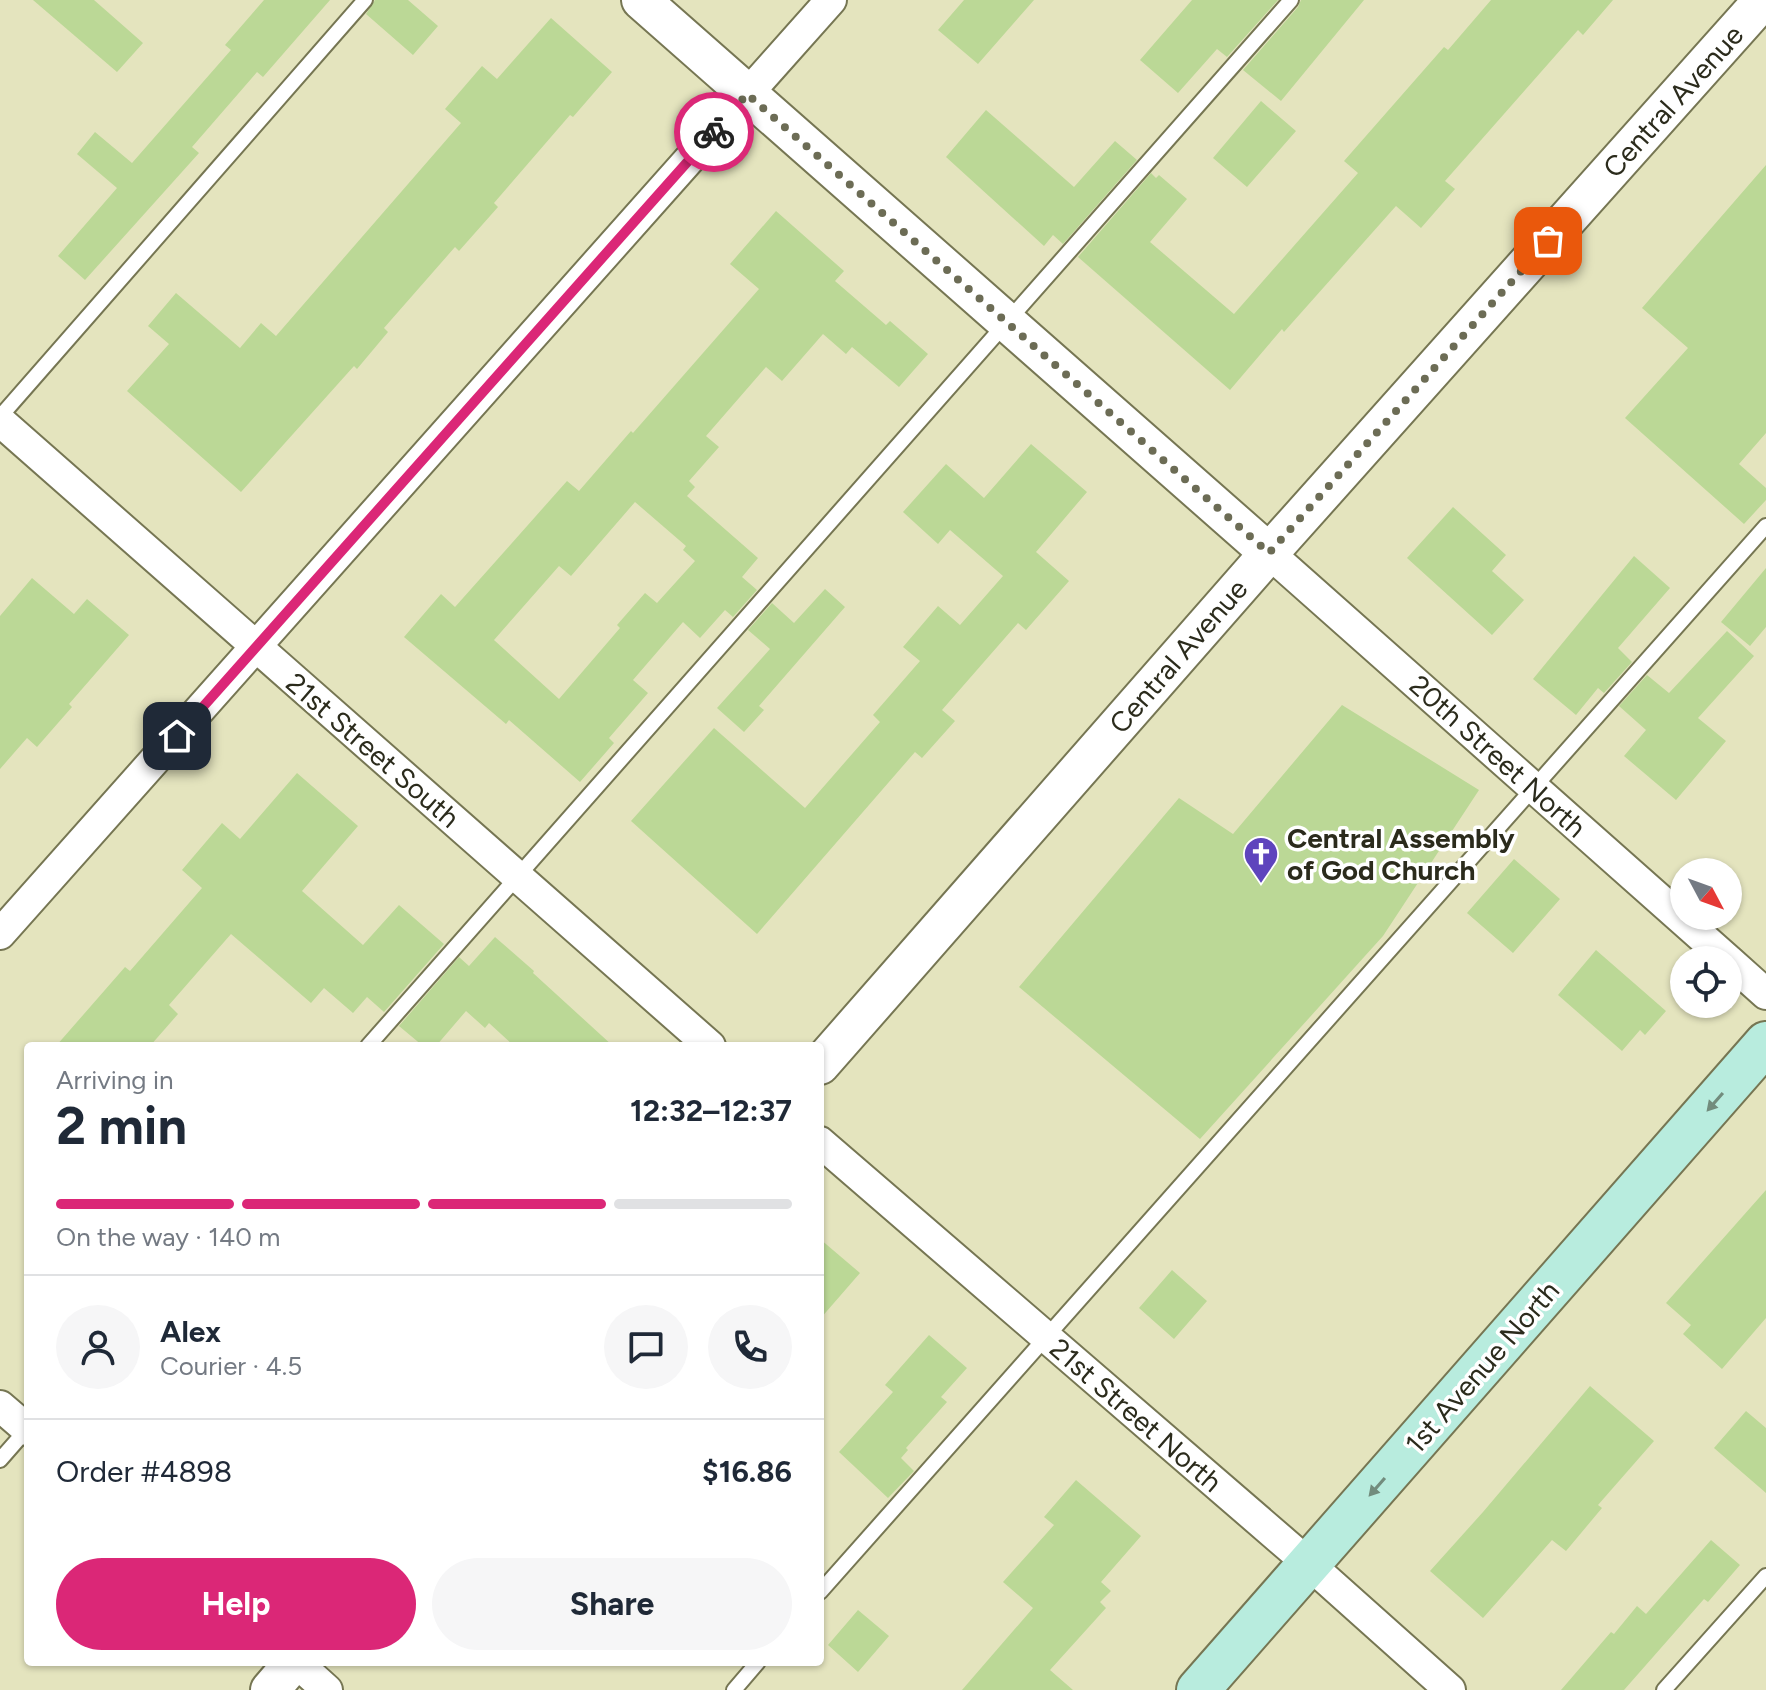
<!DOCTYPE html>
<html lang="en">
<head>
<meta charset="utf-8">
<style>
	body { margin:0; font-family:Figtree,sans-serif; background:#f6f6f7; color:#1f2937; height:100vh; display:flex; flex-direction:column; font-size:30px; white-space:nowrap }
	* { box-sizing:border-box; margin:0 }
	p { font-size:26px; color:#747a83 }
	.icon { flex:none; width:44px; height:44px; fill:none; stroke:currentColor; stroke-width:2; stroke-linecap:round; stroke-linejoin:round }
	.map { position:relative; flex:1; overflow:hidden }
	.side { position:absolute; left:24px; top:1042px; width:800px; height:624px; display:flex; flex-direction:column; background:#fff; border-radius:8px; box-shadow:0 2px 6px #0004 }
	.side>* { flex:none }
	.needle { width:52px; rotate:131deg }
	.controls { position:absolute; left:1670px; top:858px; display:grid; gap:16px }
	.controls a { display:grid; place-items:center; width:72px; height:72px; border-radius:50%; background:#fff; box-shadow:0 2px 6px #0004; font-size:40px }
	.pin { position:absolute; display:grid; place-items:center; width:68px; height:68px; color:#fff; margin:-34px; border-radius:16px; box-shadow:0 4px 12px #0006 }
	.courier { position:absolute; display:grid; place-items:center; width:80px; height:80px; margin:-40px; border:6px solid #db2777; border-radius:50%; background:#fff; color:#222; box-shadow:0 2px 10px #0007 }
	.overview em { font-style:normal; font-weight:700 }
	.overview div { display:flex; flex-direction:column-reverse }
	.overview { display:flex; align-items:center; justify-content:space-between; height:136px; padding:0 32px }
	h1 { font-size:52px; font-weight:700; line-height:60px }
	.bar { display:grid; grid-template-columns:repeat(4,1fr); gap:12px 8px; align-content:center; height:96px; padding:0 32px }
	.bar i { height:10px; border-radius:6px; background:#e0e1e3 }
	.bar .selected { background:#db2777 }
	.bar p { grid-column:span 4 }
	.line { display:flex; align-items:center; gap:20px; padding:0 32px; border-top:2px solid #e0e1e3 }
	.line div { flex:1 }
	.round { display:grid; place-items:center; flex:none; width:84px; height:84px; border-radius:42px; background:#f6f6f7 }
	.cta { display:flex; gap:16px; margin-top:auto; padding:16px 32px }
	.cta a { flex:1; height:92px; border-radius:48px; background:#db2777; color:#fff; font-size:32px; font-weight:700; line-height:92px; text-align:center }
	.cta a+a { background:#f6f6f7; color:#1f2937 }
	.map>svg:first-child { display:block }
	.building { fill:#bbd896; fill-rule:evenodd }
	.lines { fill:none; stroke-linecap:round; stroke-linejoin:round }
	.service-casing { stroke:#767653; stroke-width:18 }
	.minor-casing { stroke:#767653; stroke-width:34 }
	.tertiary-casing { stroke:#767653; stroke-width:42 }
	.secondary-casing { stroke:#767653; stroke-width:46 }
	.service { stroke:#fff; stroke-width:14 }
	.minor { stroke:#fff; stroke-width:30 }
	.tertiary { stroke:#fff; stroke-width:38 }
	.secondary { stroke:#b8ecde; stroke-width:42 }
	.oneway { fill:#728c7d }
	.done { stroke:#6c6c55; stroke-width:8; stroke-dasharray:0 14.4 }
	.route { stroke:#db2777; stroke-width:10 }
	.labels { text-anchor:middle; stroke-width:7; stroke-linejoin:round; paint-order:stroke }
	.street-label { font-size:28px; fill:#2b2b1c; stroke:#fff }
	.poi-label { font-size:28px; font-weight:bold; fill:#2b2b1c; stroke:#fff; text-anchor:start }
</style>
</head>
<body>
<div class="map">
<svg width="1766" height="1690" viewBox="0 0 1766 1690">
	<rect width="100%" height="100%" fill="#e4e4be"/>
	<!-- building -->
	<path class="building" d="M33,0H94L143,43L117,72Z
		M264,0H330L263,77L257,72L192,147L199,153L85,280L58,256L117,188L77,154L95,132L132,163L231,50L225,45Z
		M375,0H408L438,26L413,55L366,14Z
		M964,0H1034L978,64L938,30Z
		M1192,0H1278L1227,57L1217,49L1178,93L1140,60Z
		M1301,0H1364L1281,101L1243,70L1298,7Z
		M1491,0H1613L1583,35L1578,30L1445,181L1455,189L1421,228L1396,206L1284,332L1282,329L1230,390L1078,257L1151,173L1156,178L1159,175L1187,199L1150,242L1234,314L1358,173L1344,161L1444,47L1448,50Z
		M551,18L612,72L573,117L570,115L494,203L498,207L459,251L455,247L384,328L388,332L357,369L354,366L241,492L127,391L169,344L148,326L176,293L240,348L261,323L276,336L461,123L445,109L482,66L497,79Z
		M1261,101L1296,131L1247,187L1213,158Z
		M986,110L1074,187L1115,141L1137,160L1063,244L1053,235L1044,246L946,157Z
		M1766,165V433L1739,464L1766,488V500L1744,524L1625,418L1688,348L1642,308Z
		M776,211L844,271L835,281L886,325L890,321L928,354L899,387L852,347L846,354L823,334L782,381L766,367L706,436L719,447L689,481L695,487L687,496L758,558L742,577L757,590L733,617L725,610L700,638L683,622L633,680L648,693L609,738L614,743L580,782L509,720L506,724L404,637L441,594L455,607L567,481L579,491L631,431L633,433L759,289L730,264ZM635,502L686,546L683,550L695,561L657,603L645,593L617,625L620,628L559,699L494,640L559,566L571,576Z
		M1031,444L1087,492L1036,552L1069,581L1026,630L1018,623L942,710L955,721L922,758L915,752L757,934L631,821L714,728L805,808L880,722L873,715L920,661L903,647L938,606L960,625L1003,576L950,530L938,544L903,512L946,464L984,498Z
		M1453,507L1506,555L1492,571L1524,600L1492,635L1407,558Z
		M1634,556L1670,588L1618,648L1632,662L1604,693L1598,688L1576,715L1533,679Z
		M1766,568V627L1750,646L1721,622Z
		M32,578L74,614L87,599L129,635L69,704L72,707L37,747L27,738L0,769V616Z
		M825,589L845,607L759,706L764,710L744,732L717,708L770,649L748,630L772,603L794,623Z
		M1727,631L1754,656L1698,718L1726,741L1676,800L1624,756L1646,730L1619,706L1647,675L1669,693Z
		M1342,705L1479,790L1383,936L1200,1139L1019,987L1179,798L1233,834Z
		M297,773L358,826L302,891L363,945L399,905L444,944L384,1012L367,997L353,1013L324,988L311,1003L231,934L169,1005L178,1014L150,1046H56L125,967L130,971L202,888L182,870L222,823L240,839Z
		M1514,859L1560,899L1513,953L1467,913Z
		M495,937L534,971L533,973L613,1046H514L489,1023L485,1028L466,1011L436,1046H423L399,1026L459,957L469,966Z
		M1596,950L1666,1011L1645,1035L1640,1030L1622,1051L1558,995Z
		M1766,1190V1318L1722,1369L1683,1334L1691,1325L1666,1303Z
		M820,1239L860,1273L820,1319Z
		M1172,1270L1207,1301L1174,1339L1139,1308Z
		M929,1335L967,1368L941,1397L947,1402L906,1448L908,1450L901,1458L914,1471L888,1498L839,1452L893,1392L885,1385Z
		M1590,1386L1654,1441L1598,1505L1602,1508L1566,1551L1552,1540L1483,1618L1430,1571L1483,1512Z
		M1746,1411L1766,1428V1493L1714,1448Z
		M1076,1480L1141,1536L1101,1582L1111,1591L1100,1602L1106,1608L1050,1670L1073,1690H962L1033,1608L1003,1582L1054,1525L1044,1517Z
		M1711,1540L1740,1565L1708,1602L1704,1599L1624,1690H1561L1611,1632L1614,1634L1637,1606L1646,1614Z
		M858,1610L889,1636L858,1672L828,1645Z"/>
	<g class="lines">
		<defs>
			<path id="service" d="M0,417L365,0
				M368,1046L1291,0
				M0,1460L28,1428
				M820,1592L1766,526
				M734,1690L758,1662
				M1664,1690L1766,1576"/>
			<path id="minor" d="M0,421L710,1046
				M1269,553L1728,960
				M0,934L831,0
				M1728,960L1766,994
				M820,1142L1309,1564L1450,1690
				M0,1406L28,1430
				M296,1662L327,1690"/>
			<path id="tertiary" d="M641,0L1269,553
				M820,1065L1269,553L1763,0
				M270,1690L294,1662"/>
			<path id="secondary" d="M1198,1690L1766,1043"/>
		</defs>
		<!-- service casing -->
		<use href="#service" class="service-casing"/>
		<!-- minor casing -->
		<use href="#minor" class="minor-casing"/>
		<!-- tertiary casing -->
		<use href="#tertiary" class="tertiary-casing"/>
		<!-- secondary casing -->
		<use href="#secondary" class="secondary-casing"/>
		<!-- service -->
		<use href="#service" class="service"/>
		<!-- minor -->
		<use href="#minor" class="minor"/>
		<!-- tertiary -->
		<use href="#tertiary" class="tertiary"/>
		<!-- secondary -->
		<use href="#secondary" class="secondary"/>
	</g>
	<!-- one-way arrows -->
	<defs><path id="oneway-solid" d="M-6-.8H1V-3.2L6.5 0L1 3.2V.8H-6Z" transform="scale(2)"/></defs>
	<g class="oneway">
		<use href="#oneway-solid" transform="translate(1715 1102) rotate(131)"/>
		<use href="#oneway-solid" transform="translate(1377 1487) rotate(131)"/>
	</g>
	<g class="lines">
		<!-- done -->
		<path class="done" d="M714,132L747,94L1269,553L1548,241"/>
		<!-- route -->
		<path class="route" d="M177,736L714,132"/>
	</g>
	<!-- icons -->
	<defs>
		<symbol id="church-pin" viewBox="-11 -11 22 30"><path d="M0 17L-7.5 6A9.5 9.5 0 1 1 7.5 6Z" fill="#5e44bd" stroke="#fff"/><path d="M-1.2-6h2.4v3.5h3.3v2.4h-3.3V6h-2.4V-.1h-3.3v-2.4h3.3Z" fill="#fff"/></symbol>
	</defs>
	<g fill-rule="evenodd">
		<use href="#church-pin" x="1241" y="834" width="40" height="54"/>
	</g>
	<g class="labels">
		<!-- street labels -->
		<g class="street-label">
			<text transform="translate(1673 101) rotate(-48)" y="10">Central Avenue</text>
			<text transform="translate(1178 656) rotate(-49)" y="10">Central Avenue</text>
			<text transform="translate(373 750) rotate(41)" y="10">21st Street South</text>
			<text transform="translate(1498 756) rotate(42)" y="10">20th Street North</text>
			<text transform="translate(1482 1367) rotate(-49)" y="10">1st Avenue North</text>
			<text transform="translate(1136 1415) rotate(41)" y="10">21st Street North</text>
		</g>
		<!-- poi labels -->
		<g class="poi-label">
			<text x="1287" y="848">Central Assembly<tspan x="1287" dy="32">of God Church</tspan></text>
		</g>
	</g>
</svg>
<div class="controls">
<a><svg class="needle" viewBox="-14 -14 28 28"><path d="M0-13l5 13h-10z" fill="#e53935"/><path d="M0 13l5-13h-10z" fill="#747a83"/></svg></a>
<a><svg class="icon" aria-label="locate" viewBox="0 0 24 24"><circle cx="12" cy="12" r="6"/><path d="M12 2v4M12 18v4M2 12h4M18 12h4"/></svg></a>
</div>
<div class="pin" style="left:1548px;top:241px;background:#ea580c"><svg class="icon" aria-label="bag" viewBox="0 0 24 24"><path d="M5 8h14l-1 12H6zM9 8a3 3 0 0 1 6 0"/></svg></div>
<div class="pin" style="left:177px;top:736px;background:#1f2937"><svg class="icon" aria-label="home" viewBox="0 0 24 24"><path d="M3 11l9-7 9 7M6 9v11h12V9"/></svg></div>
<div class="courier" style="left:714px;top:132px"><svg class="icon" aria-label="bike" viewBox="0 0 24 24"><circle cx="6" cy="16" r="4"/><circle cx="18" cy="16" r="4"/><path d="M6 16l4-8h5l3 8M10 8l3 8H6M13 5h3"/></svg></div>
<section class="side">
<div class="overview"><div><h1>2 min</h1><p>Arriving in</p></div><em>12:32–12:37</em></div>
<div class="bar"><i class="selected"></i><i class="selected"></i><i class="selected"></i><i></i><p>On the way · 140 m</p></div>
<div class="line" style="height:144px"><a class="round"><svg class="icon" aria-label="person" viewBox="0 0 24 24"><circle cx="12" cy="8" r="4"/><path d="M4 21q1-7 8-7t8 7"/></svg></a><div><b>Alex</b><p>Courier · 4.5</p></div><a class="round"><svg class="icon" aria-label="chat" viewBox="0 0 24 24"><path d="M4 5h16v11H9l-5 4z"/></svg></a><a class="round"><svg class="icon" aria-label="phone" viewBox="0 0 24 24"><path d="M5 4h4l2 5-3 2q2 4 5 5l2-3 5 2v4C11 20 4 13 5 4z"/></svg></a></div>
<div class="line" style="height:104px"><div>Order #4898</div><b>$16.86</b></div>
<div class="cta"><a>Help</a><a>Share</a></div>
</section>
</div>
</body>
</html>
